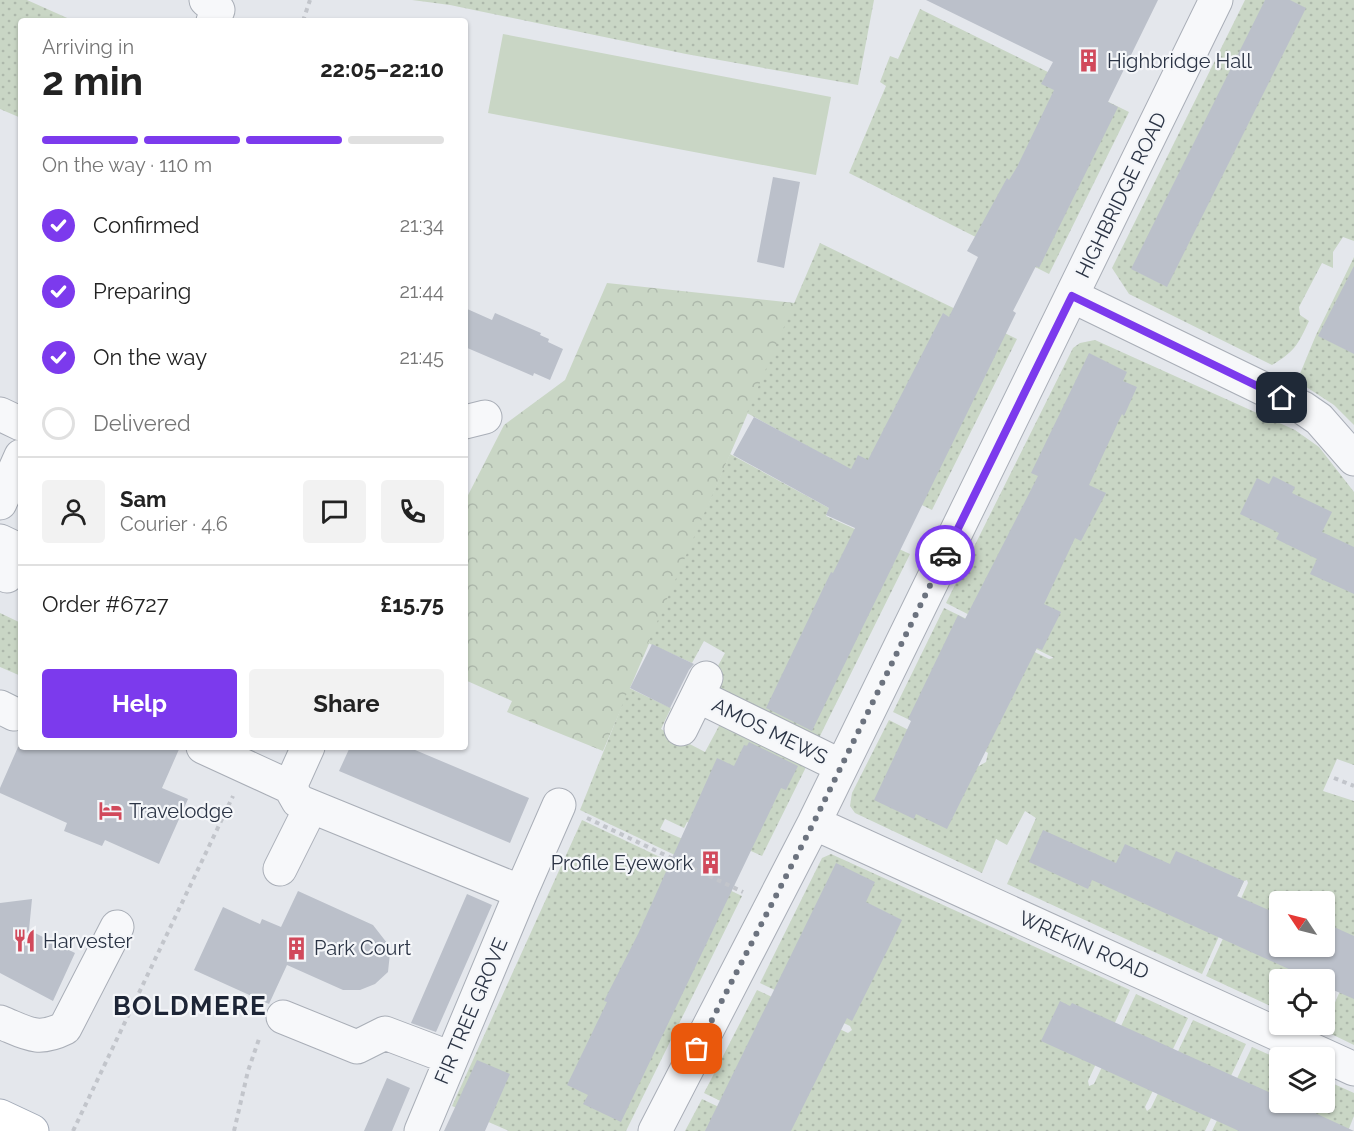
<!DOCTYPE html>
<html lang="en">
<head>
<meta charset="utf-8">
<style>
	body { margin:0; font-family:Raleway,sans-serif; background:#f2f2f2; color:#222; height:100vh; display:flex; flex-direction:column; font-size:22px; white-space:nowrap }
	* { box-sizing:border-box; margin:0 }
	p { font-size:20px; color:#767676 }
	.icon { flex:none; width:33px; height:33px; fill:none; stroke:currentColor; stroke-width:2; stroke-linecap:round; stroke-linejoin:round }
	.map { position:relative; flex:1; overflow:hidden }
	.details { position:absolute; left:18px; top:18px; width:450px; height:732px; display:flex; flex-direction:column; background:#fff; border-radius:6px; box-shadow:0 2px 4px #0004 }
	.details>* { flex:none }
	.needle { width:39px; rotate:305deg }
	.fabs { position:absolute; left:1269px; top:891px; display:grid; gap:12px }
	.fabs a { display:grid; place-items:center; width:66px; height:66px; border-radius:6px; background:#fff; box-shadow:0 2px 4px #0004; font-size:30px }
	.pin { position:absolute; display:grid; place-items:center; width:51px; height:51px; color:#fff; margin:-26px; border-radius:12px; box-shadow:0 3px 9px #0006 }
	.courier { position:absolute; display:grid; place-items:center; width:60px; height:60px; margin:-30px; border:4px solid #7c3aed; border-radius:50%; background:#fff; color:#222; box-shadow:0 2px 8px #0007 }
	.overview em { font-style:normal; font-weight:700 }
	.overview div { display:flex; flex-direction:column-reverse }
	.overview { display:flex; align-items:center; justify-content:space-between; height:102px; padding:0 24px }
	h1 { font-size:39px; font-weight:700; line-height:45px }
	.bar { display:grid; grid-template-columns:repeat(4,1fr); gap:9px 6px; align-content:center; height:72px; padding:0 24px }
	.bar i { height:8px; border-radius:4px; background:#e0e0e0 }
	.bar .active { background:#7c3aed }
	.bar p { grid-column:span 4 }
	.line { display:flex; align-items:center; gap:15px; padding:0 24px; border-top:2px solid #e0e0e0 }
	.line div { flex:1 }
	.round { display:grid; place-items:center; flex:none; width:63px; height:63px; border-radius:6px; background:#f2f2f2 }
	ol { padding:0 24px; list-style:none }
	li { display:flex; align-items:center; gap:18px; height:66px }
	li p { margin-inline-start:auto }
	li .icon { padding:6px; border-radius:50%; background:#7c3aed; color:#fff; stroke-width:4 }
	li:last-child { color:#767676 }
	li i { width:33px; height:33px; border:3px solid #e0e0e0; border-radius:50% }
	.button { display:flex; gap:12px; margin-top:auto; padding:12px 24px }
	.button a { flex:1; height:69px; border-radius:6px; background:#7c3aed; color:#fff; font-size:24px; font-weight:700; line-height:69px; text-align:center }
	.button a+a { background:#f2f2f2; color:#222 }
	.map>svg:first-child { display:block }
	.park { fill:url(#park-crowns) }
	.garden { fill:url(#garden-dots); fill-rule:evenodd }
	.pitch { fill:#c9d6c5 }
	.building { fill:#bbc0ca }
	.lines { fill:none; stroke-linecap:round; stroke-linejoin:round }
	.minor-casing { stroke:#a9aeb7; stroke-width:35 }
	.major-casing { stroke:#a3abb8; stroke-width:35 }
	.path { stroke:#c2c5cb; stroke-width:4; stroke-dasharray:4.5 4.5; stroke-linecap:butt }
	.minor { stroke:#f7f8fa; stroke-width:33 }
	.major { stroke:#fff; stroke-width:33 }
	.done { stroke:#6c737f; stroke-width:6; stroke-dasharray:0 10.8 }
	.route { stroke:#7c3aed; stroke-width:8 }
	.labels { text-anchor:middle; stroke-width:4.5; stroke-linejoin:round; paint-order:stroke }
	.poi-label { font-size:20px; fill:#2b3445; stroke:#f4f6f9; text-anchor:start }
	.street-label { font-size:20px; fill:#2b3445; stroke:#f4f6f9 }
	.district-label { font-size:26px; font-weight:bold; letter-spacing:1.5px; fill:#1d2536; stroke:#f4f6f9 }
</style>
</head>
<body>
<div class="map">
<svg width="1354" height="1131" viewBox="0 0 1354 1131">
	<defs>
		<pattern id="park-crowns" width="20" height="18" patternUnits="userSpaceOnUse" patternTransform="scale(1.5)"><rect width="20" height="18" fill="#c9d6c5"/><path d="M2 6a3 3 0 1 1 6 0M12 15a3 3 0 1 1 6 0" fill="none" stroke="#adb8ab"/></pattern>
		<pattern id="garden-dots" width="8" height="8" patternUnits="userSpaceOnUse" patternTransform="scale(1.5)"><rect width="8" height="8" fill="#c9d6c5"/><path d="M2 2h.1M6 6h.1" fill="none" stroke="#adb8ab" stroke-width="1.8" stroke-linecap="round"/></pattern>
	</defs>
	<rect width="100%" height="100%" fill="#e4e7ec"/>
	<!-- park -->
	<path class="park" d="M607,283L795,303L603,751L507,712L512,701L465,680V501L504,425L565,380Z"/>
	<!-- garden -->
	<path class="garden" d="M0,0H27L74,21H21V118L0,109Z
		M412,0H874L858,85L686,54L450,5Z
		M1245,0H1354V241L1343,237L1333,252V268L1322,263L1299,307L1300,315L1309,321C1298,345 1294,352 1272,365L1129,294L1112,268Z
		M920,9L1129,112L1049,274L849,173L886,86L880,82L890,56L898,59Z
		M820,243L1017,339L932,510L851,470L747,413Z
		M1354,257V425L1334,405L1297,381L1316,335Z
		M1095,340L1295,430L1319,447L1354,492V765L1337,759L1323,791L1354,801V943L1325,1009L1324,980H1280L1279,1010L1206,976L1248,883L1247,880L1244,881L1202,974L1007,884L1036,818L1025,811L1007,845L996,839L982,873L855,813L850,806L852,793L889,720L979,766L986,762L988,753L985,751L983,755L893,712L944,608L1049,659L1054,658L946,603L1073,348L1080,343ZM1280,902H1324V946H1280Z
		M730,454L829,508L826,516L910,554L817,742L716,694L713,675L725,653L704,641L692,663L648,643Z
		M0,613L21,623V676L0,667Z
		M629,688L671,708L661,729L705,752L719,726L736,722L809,761L762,856L687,822L684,828L665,819L660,829L687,841L679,857L580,810Z
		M582,820L742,896L626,1131H509L452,1106Z
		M831,854L1130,990L1088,1081L1089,1086L1094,1084L1136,994L1188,1018L1145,1107L1147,1111L1151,1108L1193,1020L1246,1044L1205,1131H782L704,1093L757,990L848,1033L852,1030L850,1026L760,983L822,858Z
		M1354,959V1045L1323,1030Z
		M1252,1047L1279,1059L1280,1102L1276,1131H1212Z
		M1325,1080L1354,1093V1116L1348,1131H1280L1294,1103L1324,1102Z
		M702,1099L769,1131H685Z"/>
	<!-- pitch -->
	<path class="pitch" d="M503,34L831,97L816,175L488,113Z"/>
	<!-- building -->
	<path class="building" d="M926,0H1158L1108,102L1118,107L1039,268L1036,266L1013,311L1016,313L812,731L766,708L831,572L833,573L855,528L826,515L829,508L733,455L754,417L851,469L858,455L868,460L943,313L949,317L978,257L967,251L1007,178L1009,180L1017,167L1054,90L1041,84L1053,62Z
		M1265,0H1290L1306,8L1167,287L1131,269Z
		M773,177L800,182L784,268L757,262Z
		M1354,266V354L1318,336Z
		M465,308L492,320L495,313L541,333L540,335L549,339L548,342L563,349L550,380L534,373L533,376L465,347Z
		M1089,353L1127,372L1123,381L1137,387L1124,416L1122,414L1089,485L1106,493L1081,541L1075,538L1044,604L1061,612L1042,650L1037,648L947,829L916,814L914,819L874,800L911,721L908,719L958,615L965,619L1038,476L1031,473Z
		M1273,476L1295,487L1292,493L1332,512L1322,532L1354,547V594L1310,574L1317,559L1276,539L1279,533L1240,514L1257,478L1269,484Z
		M652,644L694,664L689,670L670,708L630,688Z
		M749,742L798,766L786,790L781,788L621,1122L583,1104L588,1095L567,1085L607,1002L604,1001L638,934L717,758L734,766L744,745L747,746Z
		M18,747H180L162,788L188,799L159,864L105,840L102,846L64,831L67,823L0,793V788Z
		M350,747H408L529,798L510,843L339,771Z
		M1043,830L1116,863L1125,844L1170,864L1176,851L1244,881L1237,896L1280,915V946H1324V929L1331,932L1334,927L1354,936V999L1324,986V980H1313L1092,880L1088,889L1029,862Z
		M836,863L875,882L866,902L902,920L889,947L852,1021L847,1018L791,1131H705Z
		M298,891L373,925L387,943L390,953L388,972L375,984L360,990H343L287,965L269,1004L194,970L223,907L260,924L262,919L281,927Z
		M467,894L492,905L436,1032L411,1023Z
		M32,899L29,930L75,953L53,1001L0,973V903Z
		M1060,1001L1070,1006L1072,1003L1280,1097V1102H1291L1354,1131H1239L1041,1041Z
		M477,1060L510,1074L485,1131H444Z
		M387,1078L410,1088L392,1131H364Z"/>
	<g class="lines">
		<defs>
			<path id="minor" d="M206,0L218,10L213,21
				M1072,296L1303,408L1319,419L1354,459
				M0,414L21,424
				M465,422L485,417
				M0,503L21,456
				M0,541L21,551
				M0,573L7,576
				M698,696L841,766
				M0,707L14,714
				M681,729L706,678
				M203,747L290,787
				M308,747L290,787L298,801L521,892
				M814,823L1354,1069
				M280,869L311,807
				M283,1017L357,1047L385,1033L451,1058
				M0,1022C27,1033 37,1042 65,1028L117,927
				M421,1131L521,892L559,805
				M655,1131L814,823L1216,0"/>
			<path id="major" d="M0,1116L32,1131"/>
		</defs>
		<!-- minor casing -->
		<use href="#minor" class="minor-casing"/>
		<!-- major casing -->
		<use href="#major" class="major-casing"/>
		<!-- path -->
		<path class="path" d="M303,21L310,0
			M1334,778L1354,786
			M587,818L743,892
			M73,1131L233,796
			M234,1131L248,1071L259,1039"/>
		<!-- minor -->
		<use href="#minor" class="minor"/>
		<!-- major -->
		<use href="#major" class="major"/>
	</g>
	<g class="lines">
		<!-- done -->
		<path class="done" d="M697,1049L814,822L945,555"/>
		<!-- route -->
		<path class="route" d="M945,555L1072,296L1282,398"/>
	</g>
	<!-- icons -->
	<defs>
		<symbol id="building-bare" viewBox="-9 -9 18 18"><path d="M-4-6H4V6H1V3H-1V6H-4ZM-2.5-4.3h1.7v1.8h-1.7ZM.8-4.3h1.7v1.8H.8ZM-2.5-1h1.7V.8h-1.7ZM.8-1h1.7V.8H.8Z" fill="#d1495b" stroke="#f4f6f9" stroke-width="2.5" paint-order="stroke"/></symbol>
		<symbol id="hotel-bare" viewBox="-9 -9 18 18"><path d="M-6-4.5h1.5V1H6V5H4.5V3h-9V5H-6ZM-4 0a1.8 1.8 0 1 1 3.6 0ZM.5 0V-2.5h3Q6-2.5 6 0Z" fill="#d1495b" stroke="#f4f6f9" stroke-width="2.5" paint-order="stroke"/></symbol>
		<symbol id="restaurant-bare" viewBox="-9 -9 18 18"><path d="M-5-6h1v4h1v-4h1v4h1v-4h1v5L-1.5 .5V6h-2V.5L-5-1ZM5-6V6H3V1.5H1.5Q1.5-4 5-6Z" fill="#d1495b" stroke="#f4f6f9" stroke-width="2.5" paint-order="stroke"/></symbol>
	</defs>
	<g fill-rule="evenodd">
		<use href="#building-bare" x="1072" y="44" width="33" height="33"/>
		<use href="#hotel-bare" x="94" y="794" width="33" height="33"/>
		<use href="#building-bare" x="694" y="846" width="33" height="33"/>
		<use href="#restaurant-bare" x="8" y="924" width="33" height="33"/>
		<use href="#building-bare" x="280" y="932" width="33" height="33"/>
	</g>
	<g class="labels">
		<!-- poi labels -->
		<g class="poi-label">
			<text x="1107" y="68">Highbridge Hall</text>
			<text x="129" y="818">Travelodge</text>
			<text x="693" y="870" text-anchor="end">Profile Eyework</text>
			<text x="43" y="948">Harvester</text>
			<text x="314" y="955">Park Court</text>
		</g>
		<!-- street labels -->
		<g class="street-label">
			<text transform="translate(1121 195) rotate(-64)" y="7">HIGHBRIDGE ROAD</text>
			<text transform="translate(770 731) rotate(26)" y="7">AMOS MEWS</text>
			<text transform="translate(1084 945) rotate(24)" y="7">WREKIN ROAD</text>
			<text transform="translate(471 1011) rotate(-67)" y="7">FIR TREE GROVE</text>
		</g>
		<!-- district labels -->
		<g class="district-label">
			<text x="190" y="1015">BOLDMERE</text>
		</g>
	</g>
</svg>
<div class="fabs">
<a><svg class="needle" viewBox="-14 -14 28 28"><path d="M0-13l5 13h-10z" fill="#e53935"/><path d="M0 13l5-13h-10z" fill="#767676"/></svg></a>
<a><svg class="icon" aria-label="locate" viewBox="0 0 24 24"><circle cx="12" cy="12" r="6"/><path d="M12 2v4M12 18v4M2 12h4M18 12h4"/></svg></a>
<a><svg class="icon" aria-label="layers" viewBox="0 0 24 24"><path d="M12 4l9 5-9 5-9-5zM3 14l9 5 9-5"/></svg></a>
</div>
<div class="pin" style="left:697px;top:1049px;background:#ea580c"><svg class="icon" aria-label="bag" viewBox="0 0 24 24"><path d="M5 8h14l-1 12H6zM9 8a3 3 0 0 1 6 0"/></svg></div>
<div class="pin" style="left:1282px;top:398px;background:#1f2937"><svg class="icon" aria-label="home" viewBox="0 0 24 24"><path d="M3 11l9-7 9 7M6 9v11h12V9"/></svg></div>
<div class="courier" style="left:945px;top:555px"><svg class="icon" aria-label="car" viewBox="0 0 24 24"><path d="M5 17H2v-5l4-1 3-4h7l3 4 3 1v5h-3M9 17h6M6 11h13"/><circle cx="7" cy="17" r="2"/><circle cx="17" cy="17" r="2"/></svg></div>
<section class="details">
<div class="overview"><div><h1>2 min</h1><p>Arriving in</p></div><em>22:05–22:10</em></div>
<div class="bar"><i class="active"></i><i class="active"></i><i class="active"></i><i></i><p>On the way · 110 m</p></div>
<ol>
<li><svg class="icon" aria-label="check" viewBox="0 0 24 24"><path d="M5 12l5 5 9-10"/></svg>Confirmed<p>21:34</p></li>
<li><svg class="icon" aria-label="check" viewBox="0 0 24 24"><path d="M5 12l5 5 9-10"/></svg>Preparing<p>21:44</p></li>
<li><svg class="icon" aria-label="check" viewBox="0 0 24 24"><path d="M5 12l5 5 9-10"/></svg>On the way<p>21:45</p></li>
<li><i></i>Delivered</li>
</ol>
<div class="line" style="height:108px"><a class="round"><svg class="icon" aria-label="person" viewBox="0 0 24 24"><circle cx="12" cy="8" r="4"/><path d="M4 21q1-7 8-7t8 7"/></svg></a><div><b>Sam</b><p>Courier · 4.6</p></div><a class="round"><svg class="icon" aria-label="chat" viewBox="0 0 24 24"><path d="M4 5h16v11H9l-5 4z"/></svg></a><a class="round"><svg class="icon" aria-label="phone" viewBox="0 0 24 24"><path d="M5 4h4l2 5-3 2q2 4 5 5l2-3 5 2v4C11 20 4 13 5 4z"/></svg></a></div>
<div class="line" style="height:78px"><div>Order #6727</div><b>£15.75</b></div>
<div class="button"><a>Help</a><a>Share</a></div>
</section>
</div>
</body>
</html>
